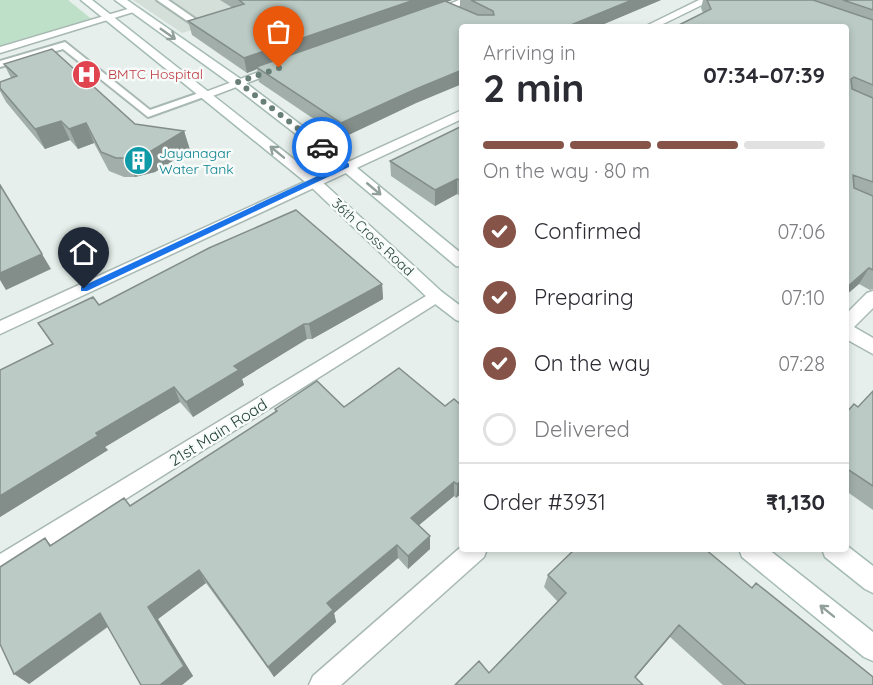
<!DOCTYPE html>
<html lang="en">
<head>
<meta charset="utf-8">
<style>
	body { margin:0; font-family:Quicksand,sans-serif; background:#f2f2f3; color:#2b2b33; height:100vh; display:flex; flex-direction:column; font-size:22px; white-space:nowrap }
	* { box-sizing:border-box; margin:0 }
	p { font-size:20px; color:#7c7c81 }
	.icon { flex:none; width:33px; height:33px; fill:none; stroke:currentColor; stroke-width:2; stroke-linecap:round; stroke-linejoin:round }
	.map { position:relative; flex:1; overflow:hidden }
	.details { position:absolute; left:459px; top:24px; width:390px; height:528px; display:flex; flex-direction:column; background:#fff; border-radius:6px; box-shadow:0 3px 9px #0003 }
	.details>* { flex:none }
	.pin { position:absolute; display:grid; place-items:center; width:51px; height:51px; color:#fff; margin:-62px -26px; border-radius:50% 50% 50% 0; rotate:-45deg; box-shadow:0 0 6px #0007 }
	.pin .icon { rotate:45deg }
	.courier { position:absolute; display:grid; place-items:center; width:60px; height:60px; margin:-30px; border:4px solid #1a73e8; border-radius:50%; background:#fff; color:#222; box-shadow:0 2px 8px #0007 }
	.head em { font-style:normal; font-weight:800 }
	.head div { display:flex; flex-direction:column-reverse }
	.head { display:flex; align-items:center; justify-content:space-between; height:102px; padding:0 24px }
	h1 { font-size:39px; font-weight:800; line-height:45px }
	.bar { display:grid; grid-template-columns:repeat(4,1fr); gap:9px 6px; align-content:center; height:72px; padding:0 24px }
	.bar i { height:8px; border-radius:4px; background:#e1e1e2 }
	.bar .current { background:#855347 }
	.bar p { grid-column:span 4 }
	.line { display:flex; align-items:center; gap:15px; padding:0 24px; border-top:2px solid #e1e1e2 }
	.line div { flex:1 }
	ol { padding:0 24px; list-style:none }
	li { display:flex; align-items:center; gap:18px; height:66px }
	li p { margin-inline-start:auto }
	li .icon { padding:6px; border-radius:50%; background:#855347; color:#fff; stroke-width:4 }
	li:last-child { color:#7c7c81 }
	li i { width:33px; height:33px; border:3px solid #e1e1e2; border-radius:50% }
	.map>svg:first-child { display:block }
	.built { fill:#d4dfda }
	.green { fill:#bfe0c8 }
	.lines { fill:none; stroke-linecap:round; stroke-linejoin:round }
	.lane-casing { stroke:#a8b8b2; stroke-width:4 }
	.street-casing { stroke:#a8b8b2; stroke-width:3 }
	.secondary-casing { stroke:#a4bbb3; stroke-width:3 }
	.lane { fill:#fff; fill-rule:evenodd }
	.street { fill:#fff; fill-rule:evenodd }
	.secondary { fill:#fff; fill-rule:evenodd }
	.wall { fill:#a1aea9 }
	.shaded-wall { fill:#838d89 }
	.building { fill:#bbcac4; stroke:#838d89; stroke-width:1.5 }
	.oneway { stroke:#92a09c }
	.route { fill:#1a73e8 }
	.done { stroke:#687f78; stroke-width:6; stroke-dasharray:0 10.8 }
	.labels { text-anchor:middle; stroke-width:5; stroke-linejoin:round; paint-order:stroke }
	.far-health-label { font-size:14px; fill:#be3a42; stroke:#f7fbf9; text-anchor:start }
	.far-culture-label { font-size:14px; fill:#0d838f; stroke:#f7fbf9; text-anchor:start }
	.far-street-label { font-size:14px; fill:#24423a; stroke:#f7fbf9 }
	.street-label { font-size:16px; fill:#24423a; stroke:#f7fbf9 }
</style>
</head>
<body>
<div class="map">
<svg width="873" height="685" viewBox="0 0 873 685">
	<rect width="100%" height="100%" fill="#e6efeb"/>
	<!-- built -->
	<path class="built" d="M133,0H290L182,33Z"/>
	<!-- green -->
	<path class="green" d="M0,0H68L94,21L0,48Z"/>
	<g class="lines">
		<defs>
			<path id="lane" d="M157,0H168L207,27L199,29Z
				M65,42L150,110L202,92L206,91L212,94L148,117L63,49L0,67V61Z"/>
			<path id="street" d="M459,0H473L437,15L428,13Z
				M699,0H712L657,27H644Z
				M131,8L140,10L0,53V47Z
				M280,64L286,67L284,69L210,97H202L200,94Z
				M462,110V119L0,334V321Z
				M436,290L442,292L444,296L442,300L0,578V554Z
				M873,291V308L854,327L873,338V354L846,339V314L867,293Z
				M462,546V549H487L484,557L341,685H309L313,676Z"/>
			<path id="secondary" d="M81,0H92L319,179L442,292L462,307V322L456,320L430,300L309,185Z
				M115,0H127L242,80L351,163L462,254V267L456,266L341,169L234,86Z
				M846,545L873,566V593L865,589L825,557L822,549H846Z
				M739,549H768L873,632V661L864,657L742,557Z"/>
		</defs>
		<!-- lane casing -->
		<use href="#lane" class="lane-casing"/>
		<!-- street casing -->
		<use href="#street" class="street-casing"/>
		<!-- secondary casing -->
		<use href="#secondary" class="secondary-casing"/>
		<!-- lane -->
		<use href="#lane" class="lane"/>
		<!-- street -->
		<use href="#street" class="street"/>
		<!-- secondary -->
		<use href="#secondary" class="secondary"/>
	</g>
	<!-- wall -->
	<path class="wall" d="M220,0H452L447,2L460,8V0H661L416,103L342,138L259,82L257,69L247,73L192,35L188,21L233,8Z
		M703,0H873V289L870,290L859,284L846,295V27L703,13L701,8Z
		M4,64L135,124L184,131L190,150L155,172L135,177H124L109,171L94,143L78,149L70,140L45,149L6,102L0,91V82L11,78Z
		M462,126V197L457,194L435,206L391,176L390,161Z
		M382,284L383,299L312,339H307L242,379L244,385L193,417L180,402L105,447L108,450L0,517V370L52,344L38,323L99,305Z
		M873,391V510L846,491V413L858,407Z
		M445,406H462L456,498L454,496L419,525L430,549L408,569L398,558L334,613L336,622L274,677L206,583L158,619L193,676L182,685H141L108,627L29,684L45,538L51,545L130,506L275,412V409Z
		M548,575L752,588L873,685H723L670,637L635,678L489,673L558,602L544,587Z"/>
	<!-- shaded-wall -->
	<path class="shaded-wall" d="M414,0H452L258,69L256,67L257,69L247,73L244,58Z
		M632,0H661L597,27H566Z
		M462,70V84L416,103L342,138L341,123L416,89Z
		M61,121L70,140L45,149L35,129Z
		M86,123L94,143L78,149L69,129Z
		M184,131L190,150L155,172L135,177L127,158Z
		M457,179V194L435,206V190Z
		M42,254L51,269L6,290L0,280V273Z
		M869,268L859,284L846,295V288Z
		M382,284L383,299L312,339L309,324Z
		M304,324L307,339L242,379L244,385L193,417L186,402L234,366Z
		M174,387L180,402L105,447L108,450L0,517V496L96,433Z
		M462,480V493L456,498L457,484Z
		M454,482V496L412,531L411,518Z
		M430,536V549L408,569V556Z
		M397,545L398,558L334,613L336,622L274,677L268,667L327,603Z
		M199,570L206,583L158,619L193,676L182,685H160L148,607Z
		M100,613L111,624L29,684L14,674Z
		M679,625L670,637L629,685L635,677Z"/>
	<!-- building -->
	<path class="building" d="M239,0H414L244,58L188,21L244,4Z
		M471,0H632L566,27H462V70L416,89L341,123L256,67L445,1L478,15H494L493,11Z
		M707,0H813L873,20V85L854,77L851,79L852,89L873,98V182L853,175L854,188L873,196V270L869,268L846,288V27H675L711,9Z
		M843,0H873V10Z
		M52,49L135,124L184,131L148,153L127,158H116L101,152L86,123L69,129L61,121L35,129L0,88V82L17,76L4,64Z
		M462,126V181L457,179L435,190L390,161Z
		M0,185L42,254L0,273Z
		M296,210L382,284L309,324H304L234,366L239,370L186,402L174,387L96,433L98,436L0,496V370L53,344L38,323L93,297L99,305L209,248Z
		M399,368L445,406L454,399L462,406V480L457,484L454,482L411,518L430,536L408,556L397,545L327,603L333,610L268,667L199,570L148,607L184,666L160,685H141L100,613L14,674L0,644V567L45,538L50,546L124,498L130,506L277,411L275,409L317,381L344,407Z
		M873,391V486L846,468V413L854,404L858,407Z
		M575,549H705L752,588L756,583L873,677V685H746L679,625L635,677L643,685H455L479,661L489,673L566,593L548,575Z"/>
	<!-- one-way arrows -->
	<defs><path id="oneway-shaft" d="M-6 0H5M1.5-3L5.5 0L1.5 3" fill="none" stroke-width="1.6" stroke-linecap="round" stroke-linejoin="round" transform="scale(1.5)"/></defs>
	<g class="oneway">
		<use href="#oneway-shaft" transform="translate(168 34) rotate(35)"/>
		<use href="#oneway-shaft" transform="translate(277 152) rotate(-141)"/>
		<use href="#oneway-shaft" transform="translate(374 189) rotate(40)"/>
		<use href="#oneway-shaft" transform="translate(827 611) rotate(-141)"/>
	</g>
	<!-- route -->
	<path class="route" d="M319,145H324L349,164V167L87,291H81V287L341,165L319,148Z"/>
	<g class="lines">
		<!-- done -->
		<path class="done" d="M279,68L238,82L322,147"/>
	</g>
	<!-- icons -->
	<defs>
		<symbol id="hospital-disc" viewBox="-11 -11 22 22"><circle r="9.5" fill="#e0444e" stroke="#f7fbf9"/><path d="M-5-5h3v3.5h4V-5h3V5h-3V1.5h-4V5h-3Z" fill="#fff"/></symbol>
		<symbol id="building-disc" viewBox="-11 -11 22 22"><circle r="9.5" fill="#0f9aa8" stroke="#f7fbf9"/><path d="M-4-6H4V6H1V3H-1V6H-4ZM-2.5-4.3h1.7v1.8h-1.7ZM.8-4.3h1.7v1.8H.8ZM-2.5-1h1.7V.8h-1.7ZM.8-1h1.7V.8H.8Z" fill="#fff"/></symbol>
	</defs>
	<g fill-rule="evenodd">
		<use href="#hospital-disc" x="70" y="58" width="33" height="33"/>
		<use href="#building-disc" x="122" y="144" width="33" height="33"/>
	</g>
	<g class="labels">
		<!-- far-health labels -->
		<g class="far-health-label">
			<text x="108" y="79">BMTC Hospital</text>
		</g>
		<!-- far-culture labels -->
		<g class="far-culture-label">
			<text x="159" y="158">Jayanagar<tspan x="159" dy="16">Water Tank</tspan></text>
		</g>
		<!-- far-street labels -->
		<g class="far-street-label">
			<text transform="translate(373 237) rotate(43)" y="5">36th Cross Road</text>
		</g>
		<!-- street labels -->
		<g class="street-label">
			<text transform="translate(218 432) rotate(-32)" y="6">21st Main Road</text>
		</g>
	</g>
</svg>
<div class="pin" style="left:279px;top:68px;background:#ea580c"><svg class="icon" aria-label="bag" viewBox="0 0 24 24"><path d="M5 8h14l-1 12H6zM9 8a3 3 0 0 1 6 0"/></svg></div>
<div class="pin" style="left:84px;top:289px;background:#1f2937"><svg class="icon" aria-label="home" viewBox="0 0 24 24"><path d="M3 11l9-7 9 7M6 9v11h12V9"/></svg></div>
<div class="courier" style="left:322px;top:147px"><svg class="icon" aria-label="car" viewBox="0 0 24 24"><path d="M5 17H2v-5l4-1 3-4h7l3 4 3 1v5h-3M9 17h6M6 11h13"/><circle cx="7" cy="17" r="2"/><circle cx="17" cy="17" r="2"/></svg></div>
<section class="details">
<div class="head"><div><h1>2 min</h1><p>Arriving in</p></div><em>07:34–07:39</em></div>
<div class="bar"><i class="current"></i><i class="current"></i><i class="current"></i><i></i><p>On the way · 80 m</p></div>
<ol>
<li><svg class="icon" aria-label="check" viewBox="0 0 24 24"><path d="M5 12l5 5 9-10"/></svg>Confirmed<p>07:06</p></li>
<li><svg class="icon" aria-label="check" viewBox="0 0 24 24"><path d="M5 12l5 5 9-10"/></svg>Preparing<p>07:10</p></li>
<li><svg class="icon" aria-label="check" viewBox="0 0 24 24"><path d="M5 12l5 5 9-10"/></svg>On the way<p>07:28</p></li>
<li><i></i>Delivered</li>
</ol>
<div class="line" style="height:78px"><div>Order #3931</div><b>₹1,130</b></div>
</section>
</div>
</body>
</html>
